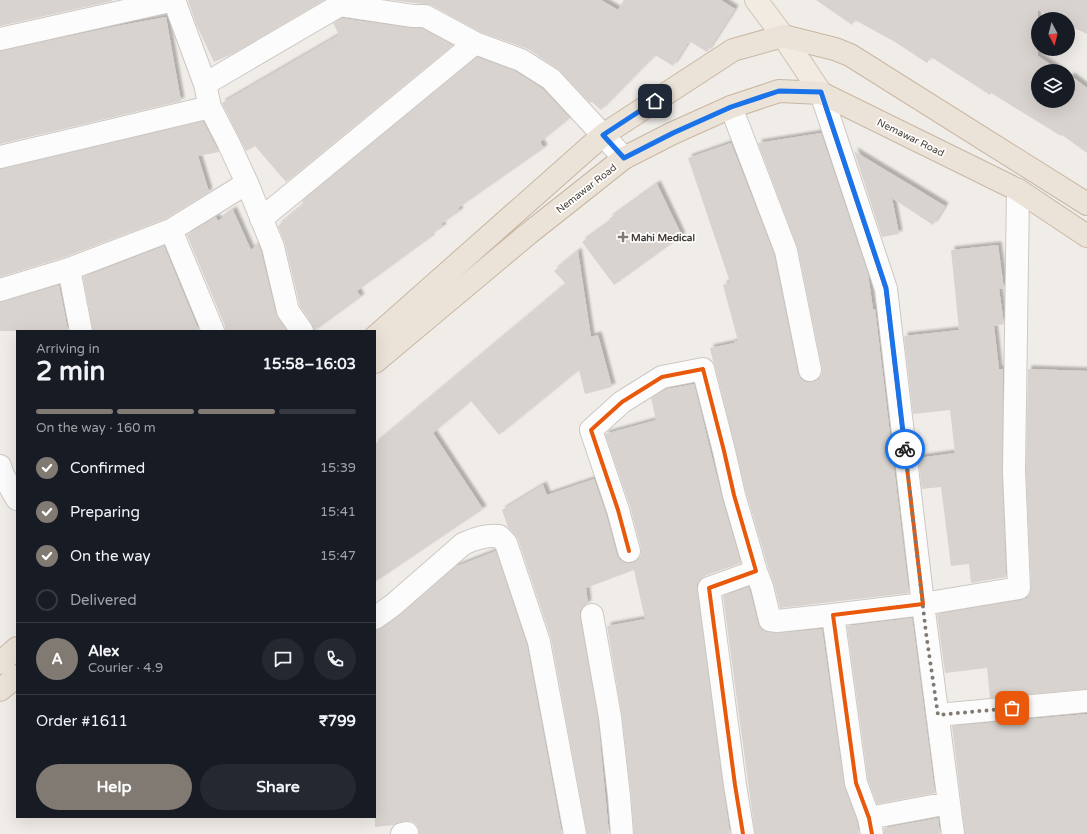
<!DOCTYPE html>
<html lang="en">
<head>
<meta charset="utf-8">
<style>
	body { margin:0; font-family:"Varela Round",sans-serif; background:#242831; color:#f1f3f6; height:100vh; display:flex; flex-direction:column; font-size:15px; white-space:nowrap }
	* { box-sizing:border-box; margin:0 }
	p { font-size:13px; color:#9ea1a6 }
	.icon { flex:none; width:22px; height:22px; fill:none; stroke:currentColor; stroke-width:2; stroke-linecap:round; stroke-linejoin:round }
	.map { position:relative; flex:1; overflow:hidden }
	.sheet { position:absolute; left:16px; top:330px; width:360px; height:488px; display:flex; flex-direction:column; background:#171b24; border-radius:0px; box-shadow:0 4px 16px #0002 }
	.sheet>* { flex:none }
	.needle { width:26px; rotate:173deg }
	.buttons { position:absolute; left:1031px; top:12px; display:grid; gap:8px }
	.buttons a { display:grid; place-items:center; width:44px; height:44px; border-radius:50%; background:#171b24; box-shadow:0 4px 16px #0002; font-size:20px }
	.pin { position:absolute; display:grid; place-items:center; width:34px; height:34px; color:#fff; margin:-17px; border-radius:8px; box-shadow:0 2px 6px #0006 }
	.courier { position:absolute; display:grid; place-items:center; width:40px; height:40px; margin:-20px; border:3px solid #1a73e8; border-radius:50%; background:#fff; color:#222; box-shadow:0 1px 5px #0007 }
	.head em { font-style:normal; font-weight:800 }
	.head div { display:flex; flex-direction:column-reverse }
	.head { display:flex; align-items:center; justify-content:space-between; height:68px; padding:0 20px }
	h1 { font-size:26px; font-weight:800; line-height:30px }
	.bar { display:grid; grid-template-columns:repeat(4,1fr); gap:6px 4px; align-content:center; height:48px; padding:0 20px }
	.bar i { height:5px; border-radius:3px; background:#363941 }
	.bar .active { background:#817a73 }
	.bar p { grid-column:span 4 }
	.line { display:flex; align-items:center; gap:10px; padding:0 20px; border-top:1px solid #363941 }
	.line div { flex:1 }
	.round { display:grid; place-items:center; flex:none; width:42px; height:42px; border-radius:21px; background:#242831 }
	ol { padding:0 20px; list-style:none }
	li { display:flex; align-items:center; gap:12px; height:44px }
	li p { margin-inline-start:auto }
	li .icon { padding:4px; border-radius:50%; background:#817a73; color:#fff; stroke-width:4 }
	li:last-child { color:#9ea1a6 }
	li i { width:22px; height:22px; border:2px solid #363941; border-radius:50% }
	.button { display:flex; gap:8px; margin-top:auto; padding:8px 20px }
	.button a { flex:1; height:46px; border-radius:24px; background:#817a73; color:#fff; font-size:16px; font-weight:800; line-height:46px; text-align:center }
	.button a+a { background:#242831; color:#f1f3f6 }
	.map>svg:first-child { display:block }
	.building { fill:#d8d3cf; filter:url(#shadow) }
	.lines { fill:none; stroke-linecap:round; stroke-linejoin:round }
	.minor-casing { stroke:#ccc8c4; stroke-width:24 }
	.major-casing { stroke:#d2c7b5; stroke-width:24 }
	.highway-casing { stroke:#c8b7a2; stroke-width:24 }
	.minor { stroke:#fdfcfc; stroke-width:22 }
	.major { stroke:#f1ebe2; stroke-width:22 }
	.highway { stroke:#ece3d8; stroke-width:22 }
	.cycleway-casing { stroke:#fff; stroke-width:6 }
	.cycleway { stroke:#e8590c; stroke-width:4 }
	.done { stroke:#817a73; stroke-width:4; stroke-dasharray:0 7.2 }
	.route { stroke:#1a73e8; stroke-width:5 }
	.poi-dot { fill:#817a73; stroke:#fff; stroke-width:1.5 }
	.labels { text-anchor:middle; stroke-width:3.5; stroke-linejoin:round; paint-order:stroke }
	.street-label { font-size:10px; fill:#453d34; stroke:#fff }
	.poi-label { font-size:10px; font-weight:bold; fill:#453d34; stroke:#fff; text-anchor:start }
</style>
</head>
<body>
<div class="map">
<svg width="1087" height="834" viewBox="0 0 1087 834">
	<defs>
		<filter id="shadow"><feDropShadow dx="3.5" dy="-3.5" stdDeviation="1" flood-color="#0004"/></filter>
	</defs>
	<rect width="100%" height="100%" fill="#f0ece8"/>
	<!-- building -->
	<path class="building" d="M0,0H112V1L0,26Z
		M188,0H324L234,53L214,62L196,24Z
		M391,0H601L618,10L624,0H721L735,9L707,52L689,41L673,66L655,55L601,110L592,102L590,103L558,69L528,49L480,32L431,5Z
		M816,0H1087V34L1068,25V19H1056L1038,10V56L1060,71H1038V101H1068V77L1069,78L1071,76L1087,88V153L1062,135L1061,136L991,93L990,95L931,57L927,63L895,42L855,20L852,25Z
		M166,17L181,101L0,144V51L117,26Z
		M342,18L411,28H422L453,45L286,182L255,146L246,151L222,103L339,35L333,23Z
		M477,57L515,71L543,89L570,118L540,142L544,148L458,208L460,211L441,224L443,227L430,235L431,237L357,291L361,297L314,331L312,324L300,306L285,244L278,226L304,204L302,201Z
		M203,121L219,152L198,156L209,192L165,219L65,257L0,277V169Z
		M821,133L868,274L873,309H875L909,593L780,608L774,584L768,567L746,492L715,366L713,361L710,348L734,343V341H738L723,285L730,282L688,158L731,143L774,254L798,373L801,379L806,382H812L819,379L822,374V368L798,249L758,143Z
		M854,151L945,206L933,225L892,198L899,234L882,237Z
		M657,184L682,236L614,285L582,242L611,221L609,219Z
		M233,210L251,250L258,244L261,251L276,314L287,331H225V326L187,235L216,217L218,221Z
		M998,245L1004,289H999L1004,324L994,326L999,369H1003L1002,471L1006,577L971,583L969,564L951,566L941,487L922,489L918,458L955,453L950,410L913,414L904,336L959,330L951,250Z
		M164,246L199,331H93L83,277Z
		M578,251L591,337L598,335L612,387L585,394L579,370L499,435L471,401L433,433L483,509L375,582V444L566,284L554,271Z
		M59,285L68,331H0V302Z
		M1028,369L1087,371V689L990,698L987,668L945,673L937,614L1021,600L1027,598L1030,593L1031,587L1026,471Z
		M694,384L722,498L741,563L704,576L700,580L697,584V589L723,787L730,834H634L631,795L622,716L607,626L645,619L634,570L586,588L588,603L584,606L580,611V617L598,719L609,834H587L551,638L518,539L508,527L502,510L543,485L547,495L594,479L606,514L617,555L620,560L625,563H632L638,560L641,555V548L630,506L605,434L656,420L651,398L667,389Z
		M496,551L527,645L562,834H419V830L416,824L411,821H405L394,825L375,827V630L382,628L400,615L455,567Z
		M749,587L758,623L762,630L768,632L778,633L822,629L844,785L857,821L859,834H755L723,596Z
		M912,618L935,793L877,804L868,780L847,626Z
		M1087,714V834H965L952,726Z
		M938,818L940,834H884V828Z"/>
	<g class="lines">
		<defs>
			<path id="minor" d="M174,0L205,84L210,107L228,142L247,183L273,247L288,311L302,331
				M0,39L174,0
				M205,84L340,5L413,16H425L475,43L521,60L551,79L624,158
				M821,93L886,289L923,604L833,615L856,783L869,818L872,834
				M731,107L786,251L810,370
				M0,157L210,107
				M261,219L475,43
				M171,230L213,331
				M69,269L81,331
				M0,290L69,269L171,230L247,183
				M0,466L3,475L17,499
				M629,551L618,510L591,430L622,402L662,377L703,369L724,451L734,495L756,571L709,588L735,785L743,834
				M756,571L762,587L770,620L777,621L833,615
				M592,615L610,717L619,796L622,834
				M375,618L393,605L463,544C476,538 486,535 499,536L506,543L539,642L575,834
				M938,715L1087,701
				M869,818L949,803
				M402,834L407,833
				M953,834L923,604L1019,588L1014,471L1018,190"/>
			<path id="major" d="M756,0L783,36L821,93"/>
			<path id="highway" d="M375,337L603,135L733,50L783,36L835,49L850,55L1087,204
				M375,362L528,234L624,158L673,133L731,107L779,91L821,93L1018,190L1087,236
				M0,663L17,648
				M0,690L17,676"/>
		</defs>
		<!-- minor casing -->
		<use href="#minor" class="minor-casing"/>
		<!-- major casing -->
		<use href="#major" class="major-casing"/>
		<!-- highway casing -->
		<use href="#highway" class="highway-casing"/>
		<!-- minor -->
		<use href="#minor" class="minor"/>
		<!-- major -->
		<use href="#major" class="major"/>
		<!-- highway -->
		<use href="#highway" class="highway"/>
		<defs>
			<path id="cycleway" d="M821,93L886,289L923,604L833,615L856,783L869,818L872,834
				M629,551L618,510L591,430L622,402L662,377L703,369L724,451L734,495L756,571L709,588L735,785L743,834"/>
		</defs>
		<!-- cycleway casing -->
		<use href="#cycleway" class="cycleway-casing"/>
		<!-- cycleway -->
		<use href="#cycleway" class="cycleway"/>
	</g>
	<g class="lines">
		<!-- done -->
		<path class="done" d="M905,449L926,633L938,715L1012,708"/>
		<!-- route -->
		<path class="route" d="M655,101L603,135L624,158L673,133L731,107L779,91L821,92L886,288L905,449"/>
	</g>
	<!-- markers -->
	<path class="poi-dot" d="M621 231h4v4h4v4h-4v4h-4v-4h-4v-4h4z"/>
	<g class="labels">
		<!-- street labels -->
		<g class="street-label">
			<text transform="translate(911 137) rotate(26)" y="4">Nemawar Road</text>
			<text transform="translate(586 188) rotate(-38)" y="4">Nemawar Road</text>
		</g>
		<!-- poi labels -->
		<g class="poi-label">
			<text x="631" y="241">Mahi Medical</text>
		</g>
	</g>
</svg>
<div class="buttons">
<a><svg class="needle" viewBox="-14 -14 28 28"><path d="M0-13l5 13h-10z" fill="#e53935"/><path d="M0 13l5-13h-10z" fill="#9ea1a6"/></svg></a>
<a><svg class="icon" aria-label="layers" viewBox="0 0 24 24"><path d="M12 4l9 5-9 5-9-5zM3 14l9 5 9-5"/></svg></a>
</div>
<div class="pin" style="left:1012px;top:708px;background:#ea580c"><svg class="icon" aria-label="bag" viewBox="0 0 24 24"><path d="M5 8h14l-1 12H6zM9 8a3 3 0 0 1 6 0"/></svg></div>
<div class="pin" style="left:655px;top:101px;background:#1f2937"><svg class="icon" aria-label="home" viewBox="0 0 24 24"><path d="M3 11l9-7 9 7M6 9v11h12V9"/></svg></div>
<div class="courier" style="left:905px;top:449px"><svg class="icon" aria-label="bike" viewBox="0 0 24 24"><circle cx="6" cy="16" r="4"/><circle cx="18" cy="16" r="4"/><path d="M6 16l4-8h5l3 8M10 8l3 8H6M13 5h3"/></svg></div>
<section class="sheet">
<div class="head"><div><h1>2 min</h1><p>Arriving in</p></div><em>15:58–16:03</em></div>
<div class="bar"><i class="active"></i><i class="active"></i><i class="active"></i><i></i><p>On the way · 160 m</p></div>
<ol>
<li><svg class="icon" aria-label="check" viewBox="0 0 24 24"><path d="M5 12l5 5 9-10"/></svg>Confirmed<p>15:39</p></li>
<li><svg class="icon" aria-label="check" viewBox="0 0 24 24"><path d="M5 12l5 5 9-10"/></svg>Preparing<p>15:41</p></li>
<li><svg class="icon" aria-label="check" viewBox="0 0 24 24"><path d="M5 12l5 5 9-10"/></svg>On the way<p>15:47</p></li>
<li><i></i>Delivered</li>
</ol>
<div class="line" style="height:72px"><b class="round" style="background:#817a73;color:#fff">A</b><div><b>Alex</b><p>Courier · 4.9</p></div><a class="round"><svg class="icon" aria-label="chat" viewBox="0 0 24 24"><path d="M4 5h16v11H9l-5 4z"/></svg></a><a class="round"><svg class="icon" aria-label="phone" viewBox="0 0 24 24"><path d="M5 4h4l2 5-3 2q2 4 5 5l2-3 5 2v4C11 20 4 13 5 4z"/></svg></a></div>
<div class="line" style="height:52px"><div>Order #1611</div><b>₹799</b></div>
<div class="button"><a>Help</a><a>Share</a></div>
</section>
</div>
</body>
</html>
